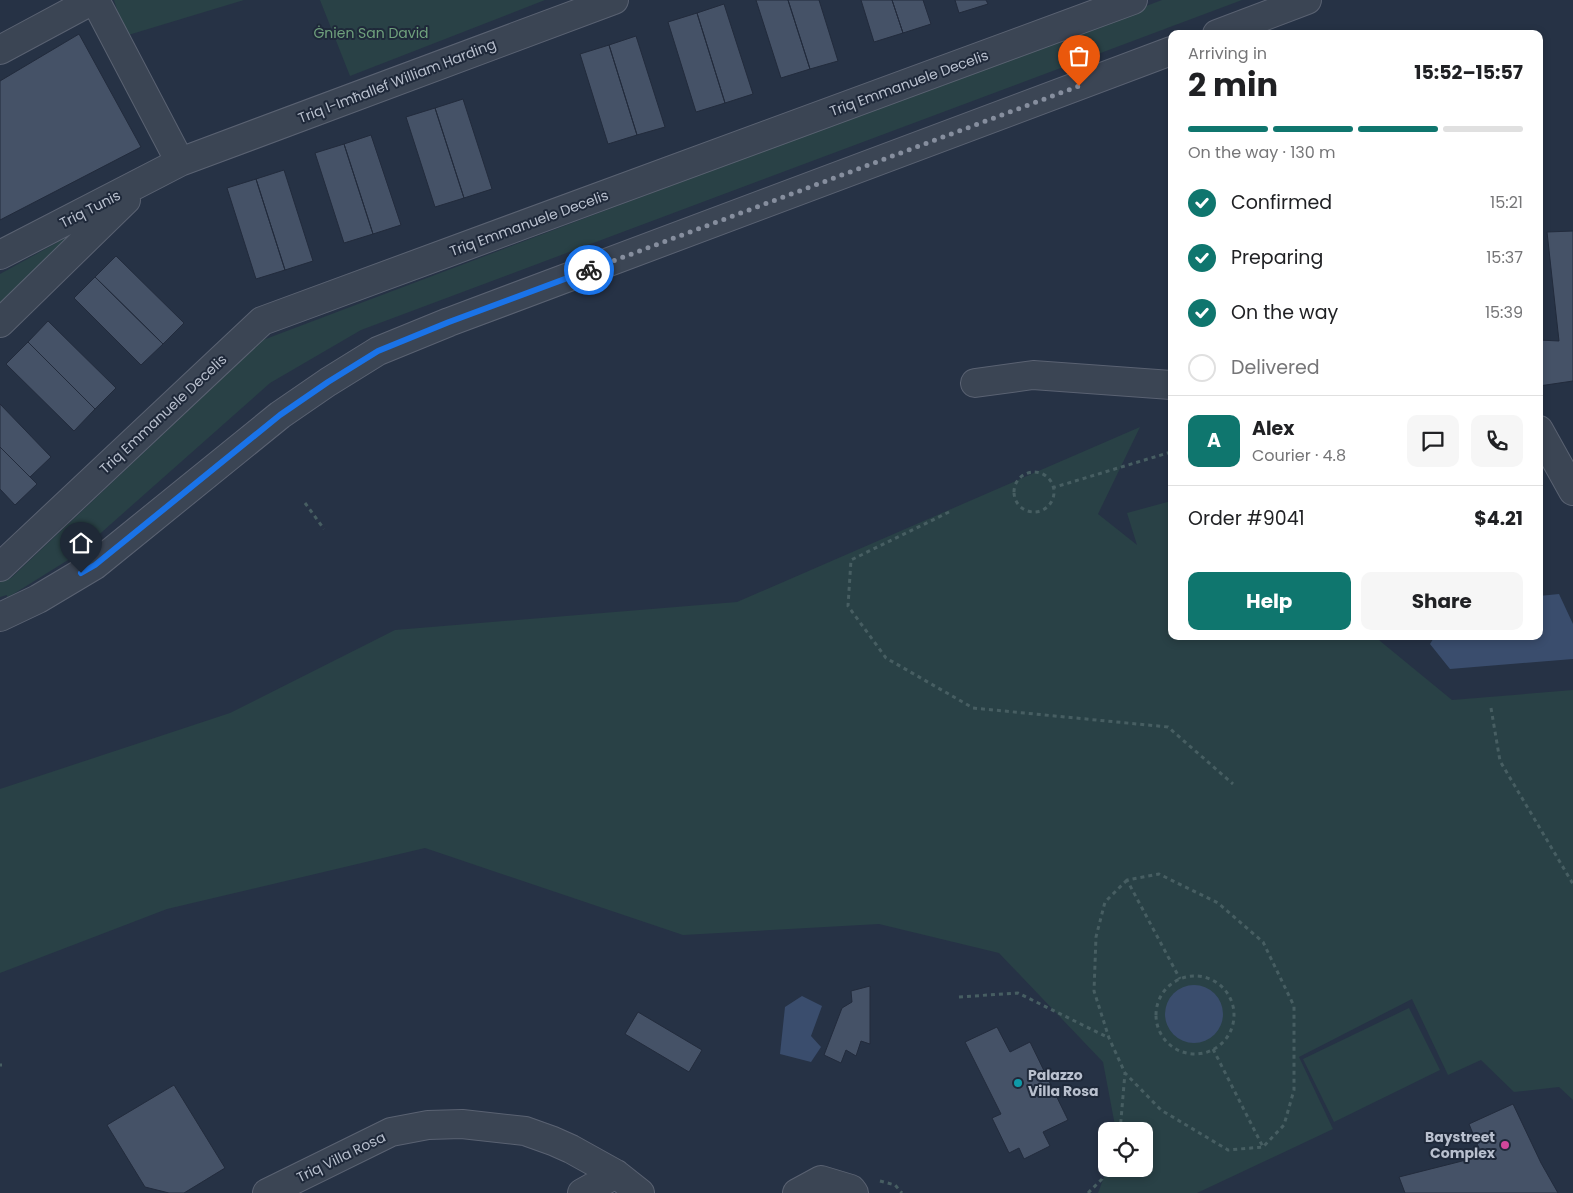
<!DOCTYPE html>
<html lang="en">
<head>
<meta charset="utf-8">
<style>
	body { margin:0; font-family:Poppins,sans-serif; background:#f6f6f6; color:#202124; height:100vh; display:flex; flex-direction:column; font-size:19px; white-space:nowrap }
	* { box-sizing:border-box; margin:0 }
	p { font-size:16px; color:#757577 }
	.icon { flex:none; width:28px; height:28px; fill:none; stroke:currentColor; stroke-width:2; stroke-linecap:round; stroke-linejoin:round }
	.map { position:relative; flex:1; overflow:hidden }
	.details { position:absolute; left:1168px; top:30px; width:375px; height:610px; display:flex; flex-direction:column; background:#fff; border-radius:10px; box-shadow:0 2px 8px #0003 }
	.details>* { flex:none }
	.controls { position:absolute; left:1098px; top:1122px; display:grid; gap:10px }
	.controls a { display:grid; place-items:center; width:55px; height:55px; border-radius:10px; background:#fff; box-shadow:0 2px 8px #0003; font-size:25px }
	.pin { position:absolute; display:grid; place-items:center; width:42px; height:42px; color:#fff; margin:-51px -21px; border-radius:50% 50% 50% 0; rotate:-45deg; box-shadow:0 0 5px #0007 }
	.pin .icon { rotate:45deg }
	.courier { position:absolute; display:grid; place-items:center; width:50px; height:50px; margin:-25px; border:4px solid #1a73e8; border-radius:50%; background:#fff; color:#222; box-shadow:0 1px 6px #0007 }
	.overview em { font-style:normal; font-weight:700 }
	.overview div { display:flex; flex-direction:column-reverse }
	.overview { display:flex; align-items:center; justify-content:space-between; height:85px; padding:0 20px }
	h1 { font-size:32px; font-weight:700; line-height:38px }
	.bar { display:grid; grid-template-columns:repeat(4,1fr); gap:8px 5px; align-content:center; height:60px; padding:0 20px }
	.bar i { height:6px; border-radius:4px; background:#e0e0e0 }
	.bar .on { background:#0f766e }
	.bar p { grid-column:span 4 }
	.line { display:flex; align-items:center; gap:12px; padding:0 20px; border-top:1px solid #e0e0e0 }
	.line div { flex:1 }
	.round { display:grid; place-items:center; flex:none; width:52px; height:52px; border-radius:10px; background:#f6f6f6 }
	ol { padding:0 20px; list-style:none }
	li { display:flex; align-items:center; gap:15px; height:55px }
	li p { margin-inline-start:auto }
	li .icon { padding:5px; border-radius:50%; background:#0f766e; color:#fff; stroke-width:4 }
	li:last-child { color:#757577 }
	li i { width:28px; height:28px; border:2px solid #e0e0e0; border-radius:50% }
	.primary-button { display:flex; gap:10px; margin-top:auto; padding:10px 20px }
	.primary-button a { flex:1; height:58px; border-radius:10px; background:#0f766e; color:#fff; font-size:20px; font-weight:700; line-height:58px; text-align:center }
	.primary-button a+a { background:#f6f6f6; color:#202124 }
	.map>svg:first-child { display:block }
	.green { fill:#294146 }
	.water { fill:#3a4d6d }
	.building { fill:#455267; stroke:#222b3c }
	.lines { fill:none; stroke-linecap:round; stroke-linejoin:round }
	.minor-casing { stroke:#5a6272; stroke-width:30 }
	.path { stroke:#475e62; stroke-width:3; stroke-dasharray:4 4; stroke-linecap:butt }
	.minor { stroke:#3b4554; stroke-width:28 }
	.done { stroke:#868e9e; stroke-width:5; stroke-dasharray:0 9 }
	.route { stroke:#1a73e8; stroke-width:6 }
	.culture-dot { fill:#0f9aa8; stroke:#1f293a; stroke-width:2 }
	.hotel-dot { fill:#d1479c; stroke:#1f293a; stroke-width:2 }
	.labels { text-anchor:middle; stroke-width:4; stroke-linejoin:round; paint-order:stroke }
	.park-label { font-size:14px; fill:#6fa07c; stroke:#1f293a }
	.street-label { font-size:14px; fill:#b9c0ce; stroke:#1f293a }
	.poi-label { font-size:14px; font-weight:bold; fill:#b9c0ce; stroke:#1f293a; text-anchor:start }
</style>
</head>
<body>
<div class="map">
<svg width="1573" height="1193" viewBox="0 0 1573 1193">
	<rect width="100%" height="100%" fill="#263245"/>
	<!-- green -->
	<path class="green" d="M114,0H244L125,36Z
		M320,0H545L350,76Z
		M1162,0H1242L361,330L270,383L76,555L7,598V595L0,597V582L11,578L263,340Z
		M87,226L0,303V274Z
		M1140,427L1098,514L1137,545L1127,513L1171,501V636H1374L1452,700L1573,690V1100L1559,1087L1514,1092L1481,1060L1448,1075L1412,999L1299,1057L1333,1129L1197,1193H1098L1107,1169H1144V1131H1116L1103,1062L999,953L879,924L683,935L425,848L167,909L0,973V789L230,713L395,630L737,602Z
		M1409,1008L1440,1070L1334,1122L1303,1059Z"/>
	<!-- water -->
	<path class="water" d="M1559,594L1573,624V659L1450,669L1430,644L1435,636H1539V596Z
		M1165 1014a29 29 0 1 1 58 0a29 29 0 1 1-58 0Z
		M802,996L822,1006L811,1036L821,1047L811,1062L780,1054L785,1007Z"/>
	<!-- building -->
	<path class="building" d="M756,0H788L810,69L781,78Z
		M788,0H819L838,61L810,69Z
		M861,0H892L903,33L874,42Z
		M892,0H923L931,24L903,33Z
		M955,0H986L988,4L959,13Z
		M724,4L753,94L725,103L697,13Z
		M697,13L725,103L696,112L668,22Z
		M79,34L141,147L0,220V81Z
		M636,36L665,127L637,135L609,45Z
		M609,45L637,135L608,144L580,54Z
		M463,99L492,189L464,198L435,108Z
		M435,108L464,198L435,207L406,117Z
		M371,135L401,225L373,234L344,144Z
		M344,144L373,234L344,243L315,153Z
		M284,170L313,261L285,270L256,179Z
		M256,179L285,270L256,279L227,188Z
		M1573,231V381L1539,386V340L1559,341L1547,232Z
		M116,256L184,323L163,344L95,277Z
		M95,277L163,344L141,365L74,298Z
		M48,321L116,388L95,409L28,342Z
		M28,342L95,409L74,431L6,364Z
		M0,404L51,457L30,477L0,447Z
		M0,447L37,484L15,505L0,489Z
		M870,986V1044L861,1041L856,1056L846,1050L841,1063L824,1055L842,1008L852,1002L851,991Z
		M638,1012L702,1050L689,1072L625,1034Z
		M997,1027L1010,1052L1030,1042L1068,1120L1043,1132L1050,1146L1024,1159L1019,1148L1009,1153L992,1118L1001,1114L965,1042Z
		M174,1085L225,1168L184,1193H169L145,1187L107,1125Z
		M1513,1104L1541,1163L1558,1193H1405L1399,1177L1482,1156L1469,1124Z"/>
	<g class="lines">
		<defs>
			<path id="minor" d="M95,0L180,162
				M1217,34L1307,0
				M0,50L93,0
				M0,255L180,162L614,0
				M0,323L126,200
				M975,383L1033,375L1171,385
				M1539,430L1573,491
				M0,567L262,321L1133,0
				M0,617L38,599L95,565L280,415L328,382L378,351L449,322L1171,51
				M267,1193L391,1132L428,1125L462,1124L525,1131L553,1141L571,1149L616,1174L640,1193
				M582,1193L616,1174
				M797,1193L821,1180L851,1189L854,1193"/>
		</defs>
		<!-- minor casing -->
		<use href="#minor" class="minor-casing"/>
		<!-- path -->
		<path class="path" d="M1014 492a20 20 0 1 1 40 0a20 20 0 1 1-40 0Z
			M1052,488L1171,452
			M305,503L324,529
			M949,512L851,560L848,606L886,658L973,708L1168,727L1233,784
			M1491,708L1500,761L1573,884
			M1127,880L1105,902L1096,937L1094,991L1109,1038L1125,1073L1161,1110L1228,1150L1263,1147L1284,1125L1294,1090V1006L1263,942L1218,903L1159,874L1127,880L1180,979
			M1156 1015a39 39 0 1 1 78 0a39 39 0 1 1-78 0Z
			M959,997L1018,993L1109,1038
			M1213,1049L1263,1147
			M0,1065H2
			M1120,1131L1125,1073
			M880,1181L895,1185L902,1193
			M1088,1193L1102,1179L1107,1169"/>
		<!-- minor -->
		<use href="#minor" class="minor"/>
	</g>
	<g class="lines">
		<!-- done -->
		<path class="done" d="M589,270L1079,86"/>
		<!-- route -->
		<path class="route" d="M81,573L95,565L280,415L328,382L378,351L449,322L589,270"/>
	</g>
	<!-- markers -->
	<circle class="culture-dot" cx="1018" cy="1083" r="5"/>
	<circle class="hotel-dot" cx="1505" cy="1145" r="5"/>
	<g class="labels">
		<!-- park labels -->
		<g class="park-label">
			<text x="371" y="38">Ġnien San David</text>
		</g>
		<!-- street labels -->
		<g class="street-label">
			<text transform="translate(397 81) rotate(-21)" y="5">Triq l-Imħallef William Harding</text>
			<text transform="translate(909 83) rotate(-20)" y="5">Triq Emmanuele Decelis</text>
			<text transform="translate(90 209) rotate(-27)" y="5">Triq Tunis</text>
			<text transform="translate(529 223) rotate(-20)" y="5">Triq Emmanuele Decelis</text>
			<text transform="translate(163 414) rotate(-43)" y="5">Triq Emmanuele Decelis</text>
			<text transform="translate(341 1157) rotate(-26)" y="5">Triq Villa Rosa</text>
		</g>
		<!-- poi labels -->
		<g class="poi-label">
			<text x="1028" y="1080">Palazzo<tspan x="1028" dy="16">Villa Rosa</tspan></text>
			<text x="1495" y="1142" text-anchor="end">Baystreet<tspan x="1495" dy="16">Complex</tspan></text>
		</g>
	</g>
</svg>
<div class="controls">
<a><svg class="icon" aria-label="locate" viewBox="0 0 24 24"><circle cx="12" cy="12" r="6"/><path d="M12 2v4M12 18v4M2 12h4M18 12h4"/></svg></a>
</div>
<div class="pin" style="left:1079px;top:86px;background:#ea580c"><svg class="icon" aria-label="bag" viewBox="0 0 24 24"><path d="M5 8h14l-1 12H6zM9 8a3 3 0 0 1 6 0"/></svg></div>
<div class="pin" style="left:81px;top:573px;background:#1f2937"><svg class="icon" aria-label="home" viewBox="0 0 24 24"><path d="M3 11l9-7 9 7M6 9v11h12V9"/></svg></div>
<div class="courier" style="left:589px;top:270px"><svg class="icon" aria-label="bike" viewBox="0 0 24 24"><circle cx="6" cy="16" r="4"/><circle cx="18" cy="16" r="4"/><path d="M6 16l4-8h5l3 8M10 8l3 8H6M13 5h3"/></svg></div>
<section class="details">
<div class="overview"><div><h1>2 min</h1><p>Arriving in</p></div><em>15:52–15:57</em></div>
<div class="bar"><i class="on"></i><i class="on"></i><i class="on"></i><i></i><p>On the way · 130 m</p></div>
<ol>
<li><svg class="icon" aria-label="check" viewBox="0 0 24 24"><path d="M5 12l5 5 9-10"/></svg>Confirmed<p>15:21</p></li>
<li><svg class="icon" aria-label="check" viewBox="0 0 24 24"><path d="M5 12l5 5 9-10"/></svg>Preparing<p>15:37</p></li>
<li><svg class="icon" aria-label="check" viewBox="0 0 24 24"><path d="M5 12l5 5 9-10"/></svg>On the way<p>15:39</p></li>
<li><i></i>Delivered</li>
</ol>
<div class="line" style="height:90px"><b class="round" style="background:#0f766e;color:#fff">A</b><div><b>Alex</b><p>Courier · 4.8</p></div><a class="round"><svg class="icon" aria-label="chat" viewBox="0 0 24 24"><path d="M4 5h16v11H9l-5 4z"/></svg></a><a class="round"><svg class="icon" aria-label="phone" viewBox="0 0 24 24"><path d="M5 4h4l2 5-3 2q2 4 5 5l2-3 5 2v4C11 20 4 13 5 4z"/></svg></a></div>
<div class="line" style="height:65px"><div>Order #9041</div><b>$4.21</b></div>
<div class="primary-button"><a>Help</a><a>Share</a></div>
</section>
</div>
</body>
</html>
